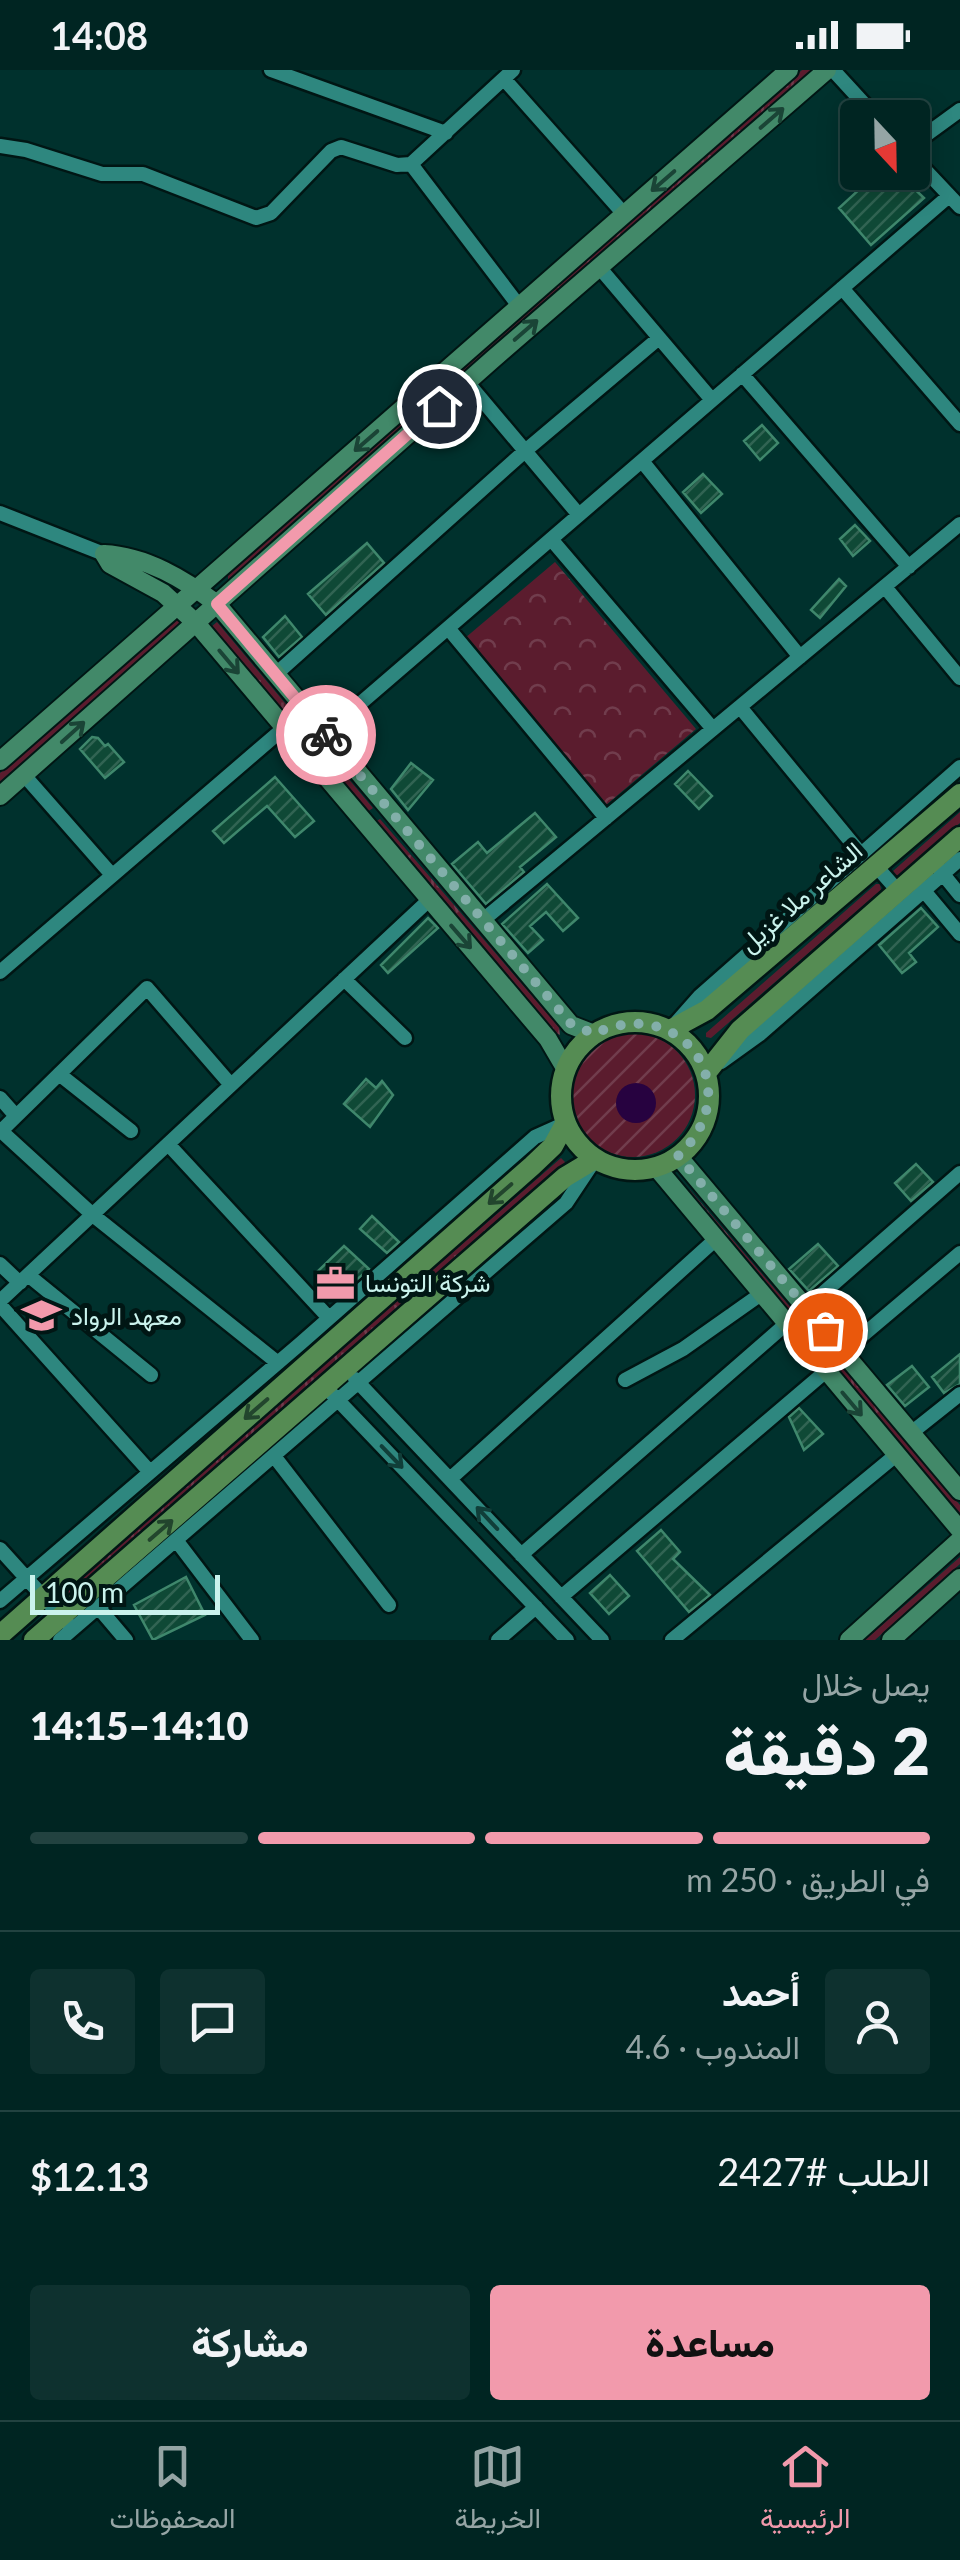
<!DOCTYPE html>
<html lang="ar">
<head>
<meta charset="utf-8">
<style>
	body { margin:0; font-family:Lato,Vazirmatn,sans-serif; background:#0e312f; color:#f1f3f6; direction:rtl; height:100vh; display:flex; flex-direction:column; font-size:38px; white-space:nowrap }
	* { box-sizing:border-box; margin:0 }
	p { font-size:32px; color:#95a5a5 }
	.icon { flex:none; width:55px; height:55px; fill:none; stroke:currentColor; stroke-width:2; stroke-linecap:round; stroke-linejoin:round }
	.map { position:relative; height:1570px; overflow:hidden; direction:ltr }
	.details { display:flex; flex-direction:column; background:#002522; flex:1 }
	.details>* { flex:none }
	.needle { width:65px; rotate:158deg }
	.fabs { position:absolute; left:840px; top:30px; display:grid; gap:20px }
	.fabs a { display:grid; place-items:center; width:90px; height:90px; border-radius:10px; background:#002522; box-shadow:0 5px 25px #0003,0 0 0 2px #224240; font-size:50px }
	.scale { position:absolute; left:30px; bottom:25px; width:190px; box-sizing:border-box; padding-left:10px; border:5px solid #caf3ed; border-top:0; font-size:28px; line-height:35px; white-space:nowrap; color:#caf3ed; -webkit-text-stroke:8px #001614; paint-order:stroke }
	.pin { position:absolute; display:grid; place-items:center; width:85px; height:85px; color:#fff; margin:-42px; border:5px solid #fff; border-radius:50%; box-shadow:0 2px 10px #0007 }
	.courier { position:absolute; display:grid; place-items:center; width:100px; height:100px; margin:-50px; border:8px solid #f29aac; border-radius:50%; background:#fff; color:#222; box-shadow:0 2px 12px #0007 }
	.overview em { font-style:normal; font-weight:800 }
	.overview div { display:flex; flex-direction:column-reverse }
	.overview { display:flex; align-items:center; justify-content:space-between; height:170px; padding:0 30px }
	h1 { font-size:65px; font-weight:800; line-height:75px }
	.bar { display:grid; grid-template-columns:repeat(4,1fr); gap:15px 10px; align-content:center; height:120px; padding:0 30px }
	.bar i { height:12px; border-radius:8px; background:#224240 }
	.bar .current { background:#f29aac }
	.bar p { grid-column:span 4 }
	.line { display:flex; align-items:center; gap:25px; padding:0 30px; border-top:2px solid #224240 }
	.line div { flex:1 }
	.round { display:grid; place-items:center; flex:none; width:105px; height:105px; border-radius:10px; background:#0e312f }
	.action { display:flex; gap:20px; margin-top:auto; padding:20px 30px }
	.action a { flex:1; height:115px; border-radius:10px; background:#f29aac; color:#111; font-size:40px; font-weight:800; line-height:115px; text-align:center }
	.action a+a { background:#0e312f; color:#f1f3f6 }
	.status { display:flex; justify-content:space-between; align-items:center; height:70px; padding:0 50px; background:#002522; direction:ltr }
	.status svg { height:28px; fill:currentColor }
	.dock { display:flex; justify-content:space-around; align-items:center; height:140px; border-top:2px solid #224240; background:#002522; font-size:28px; color:#95a5a5 }
	.dock a { display:grid; justify-items:center; gap:5px }
	.dock .current { color:#f29aac }
	.map>svg:first-child { display:block }
	.grass { fill:url(#grass-tufts) }
	.forest { fill:url(#forest-crowns) }
	.garden { fill:url(#garden-furrows) }
	.water { fill:#270240 }
	.building { fill:url(#building-hatch); stroke:#3f876c; stroke-width:2.5 }
	.lines { fill:none; stroke-linecap:round; stroke-linejoin:round }
	.street-casing { stroke:#001614; stroke-width:19 }
	.secondary-casing { stroke:#001614; stroke-width:22 }
	.primary-casing { stroke:#001614; stroke-width:25 }
	.street { stroke:#2e877f; stroke-width:14 }
	.secondary { stroke:#428969; stroke-width:18 }
	.primary { stroke:#558c53; stroke-width:20 }
	.oneway { stroke:#1a4436 }
	.oneway2 { stroke:#22452d }
	.oneway3 { stroke:#103e39 }
	.done { stroke:#83afaa; stroke-width:10; stroke-dasharray:0 18 }
	.route { stroke:#f29aac; stroke-width:12 }
	.labels { text-anchor:middle; stroke-width:10; stroke-linejoin:round; paint-order:stroke }
	.street-label { font-size:25px; fill:#caf3ed; stroke:#001614 }
	.poi-label { font-size:25px; fill:#caf3ed; stroke:#001614; text-anchor:start }
</style>
</head>
<body>
<div class="status"><b>14:08</b><svg viewBox="0 0 49 12"><path d="M0 12V9h3v3zM5 12V6h3v6zM10 12V3h3v9zM15 12V0h3v12zM26 1h20v11H26zM47 4h2v5h-2z"/></svg></div>
<div class="map">
<svg width="960" height="1570" viewBox="0 0 960 1570">
	<defs>
		<pattern id="grass-tufts" width="24" height="20" patternUnits="userSpaceOnUse" patternTransform="scale(2.5)"><rect width="24" height="20" fill="#5b1c2e"/><path d="M3 7l-1-3M5 7V3M7 7l1-3M15 17l-1-3M17 17v-4M19 17l1-3" fill="none" stroke="#713d4d"/></pattern>
		<pattern id="forest-crowns" width="20" height="18" patternUnits="userSpaceOnUse" patternTransform="scale(2.5)"><rect width="20" height="18" fill="#5b1c2e"/><path d="M2 6a3 3 0 1 1 6 0M12 15a3 3 0 1 1 6 0" fill="none" stroke="#713d4d"/></pattern>
		<pattern id="garden-furrows" width="10" height="10" patternUnits="userSpaceOnUse" patternTransform="scale(2.5)"><rect width="10" height="10" fill="#5b1c2e"/><path d="M-1 1l2-2M0 10L10 0M9 11l2-2" fill="none" stroke="#713d4d"/></pattern>
		<pattern id="building-hatch" width="6" height="6" patternUnits="userSpaceOnUse" patternTransform="scale(2.5)"><rect width="6" height="6" fill="#0f4936"/><path d="M-1 1l2-2M0 6l6-6M5 7l2-2" fill="none" stroke="#316453"/></pattern>
	</defs>
	<rect width="100%" height="100%" fill="#00312d"/>
	<!-- grass -->
	<path class="grass" d="M802,0H814L233,509H228V504Z
		M180,546L186,552L6,710L0,711V703Z
		M217,552L373,738L367,742L211,557Z
		M960,742V753L899,806L894,804L893,801Z
		M380,749L559,957L560,965L550,960L373,753Z
		M876,814H880L881,820L711,968L706,967V963Z
		M561,1088L565,1092L562,1097L65,1530L62,1528L60,1524Z
		M690,1120L960,1435V1448L687,1124Z
		M960,1487V1494L875,1570H865Z"/>
	<!-- forest -->
	<path class="forest" d="M555,492L696,659L606,735L465,568Z"/>
	<!-- garden -->
	<path class="garden" d="M571 1025a62 62 0 1 1 124 0a62 62 0 1 1-124 0Z"/>
	<!-- water -->
	<path class="water" d="M616 1033a20 20 0 1 1 40 0a20 20 0 1 1-40 0Z"/>
	<!-- building -->
	<path class="building" d="M865,102H897L924,128L871,175L839,138L862,117L856,111Z
		M762,355L778,373L760,390L744,371Z
		M703,404L722,424L701,443L683,422Z
		M855,455L870,471L853,486L840,469Z
		M367,473L384,493L326,545L308,524Z
		M839,509L846,516L820,548L811,540Z
		M285,546L302,567L279,587L263,567Z
		M92,667L98,668L105,676L108,674L124,692L105,708L80,679Z
		M411,693L433,710L408,740L391,719Z
		M688,701L712,726L699,739L675,714Z
		M275,707L314,751L295,767L267,736L224,773L213,761Z
		M535,743L556,767L520,797L524,802L486,834L452,794L478,772L487,783Z
		M547,814L578,848L563,861L546,842L530,856L543,870L528,883L502,854Z
		M921,838L938,857L909,883L916,892L902,903L879,875Z
		M428,848L438,858L388,903L381,895Z
		M366,1009L376,1018L382,1011L393,1025L370,1057L344,1034Z
		M916,1094L933,1112L911,1131L895,1113Z
		M372,1146L399,1172L387,1183L360,1159Z
		M818,1174L838,1196L809,1221L789,1199Z
		M344,1176L369,1199L337,1227L316,1203Z
		M960,1284V1314L944,1323L932,1307Z
		M912,1296L929,1317L905,1336L887,1315Z
		M799,1338L823,1364L804,1380L789,1347Z
		M661,1460L680,1482L673,1489L710,1525L689,1542L637,1481Z
		M610,1505L629,1526L609,1544L590,1523Z
		M186,1507L205,1545L153,1570L134,1535Z"/>
	<g class="lines">
		<defs>
			<path id="street" d="M271,0L446,63
				M833,0L877,48
				M504,9L624,144
				M912,75L960,40
				M0,76L26,80L102,104H143L256,148L271,143L331,81L341,77L397,95L411,94L513,0
				M912,86L960,137
				M411,94L519,236
				M599,197L712,330
				M842,218L960,354
				M742,304L909,497
				M467,312L579,445
				M642,391L800,587
				M0,443L104,484
				M551,469L713,659
				M885,517L960,608
				M448,558L606,748
				M276,604L525,381L659,268
				M740,637L861,784
				M326,663L949,126
				M24,705L112,805
				M876,796L898,821
				M938,798L960,825
				M920,816L960,864
				M483,850L960,454
				M0,902L284,658
				M344,909L405,968
				M677,952L700,926L960,697
				M721,992L760,964L960,789
				M59,1004L131,1061
				M0,1028L16,1046
				M1,1061L94,1146L278,1293
				M0,1062L147,918L231,1015
				M168,1074L329,1248
				M0,1194L20,1213
				M28,1205L151,1305
				M0,1231L429,830
				M0,1235L150,1402
				M806,1238L960,1103
				M843,1282L960,1183
				M355,1309L602,1570
				M625,1310L683,1279L761,1224
				M332,1324L567,1570
				M911,1363L960,1324
				M274,1386L389,1535
				M450,1409L716,1169
				M176,1470L252,1570
				M0,1479L67,1553
				M521,1485L786,1254
				M561,1527L825,1302
				M0,1531L301,1273L535,1067L564,1054
				M98,1537L126,1570
				M60,1570L566,1133L592,1094
				M498,1570L536,1537
				M672,1570L896,1385"/>
			<path id="secondary" d="M104,484C146,486 185,510 217,534L571,955L594,964
				M104,484L110,494L163,523L196,553L548,969L565,998
				M0,691L789,0
				M0,726L492,290L827,0
				M678,1086L960,1421
				M656,1097L960,1460
				M849,1570L960,1470
				M891,1570L960,1508"/>
			<path id="primary" d="M561 1026a74 74 0 1 1 148 0a74 74 0 1 1-148 0Z
				M670,960L707,940L960,724
				M706,1003L740,960L960,767
				M0,1565L532,1096L553,1076L565,1054
				M34,1570L565,1107L595,1089"/>
		</defs>
		<!-- street casing -->
		<use href="#street" class="street-casing"/>
		<!-- secondary casing -->
		<use href="#secondary" class="secondary-casing"/>
		<!-- primary casing -->
		<use href="#primary" class="primary-casing"/>
		<!-- street -->
		<use href="#street" class="street"/>
		<!-- secondary -->
		<use href="#secondary" class="secondary"/>
		<!-- primary -->
		<use href="#primary" class="primary"/>
	</g>
	<!-- one-way arrows -->
	<defs><path id="oneway-shaft" d="M-6 0H5M1.5-3L5.5 0L1.5 3" fill="none" stroke-width="1.6" stroke-linecap="round" stroke-linejoin="round" transform="scale(2.5)"/></defs>
	<g class="oneway">
		<use href="#oneway-shaft" transform="translate(772 48) rotate(-41)"/>
		<use href="#oneway-shaft" transform="translate(663 111) rotate(139)"/>
		<use href="#oneway-shaft" transform="translate(526 260) rotate(-41)"/>
		<use href="#oneway-shaft" transform="translate(366 371) rotate(139)"/>
		<use href="#oneway-shaft" transform="translate(229 592) rotate(50)"/>
		<use href="#oneway-shaft" transform="translate(73 662) rotate(-42)"/>
		<use href="#oneway-shaft" transform="translate(461 867) rotate(49)"/>
		<use href="#oneway-shaft" transform="translate(852 1334) rotate(50)"/>
	</g>
	<g class="oneway2">
		<use href="#oneway-shaft" transform="translate(500 1124) rotate(139)"/>
		<use href="#oneway-shaft" transform="translate(256 1339) rotate(139)"/>
		<use href="#oneway-shaft" transform="translate(161 1460) rotate(-41)"/>
	</g>
	<g class="oneway3">
		<use href="#oneway-shaft" transform="translate(392 1387) rotate(46)"/>
		<use href="#oneway-shaft" transform="translate(487 1448) rotate(-133)"/>
	</g>
	<g class="lines">
		<!-- done -->
		<path class="done" d="M326,665L571,954L594,964C682,922 750,1019 678,1086L825,1260"/>
		<!-- route -->
		<path class="route" d="M326,665L217,534L439,336"/>
	</g>
	<!-- icons -->
	<defs>
		<symbol id="office-bare" viewBox="-9 -9 18 18"><path d="M-6-3h4V-5.5h4V-3h4V5H-6ZM-1-4.5V-3h2v-1.5ZM-6 0V1H6V0Z" fill="#f29aac" stroke="#001614" stroke-width="2.5" paint-order="stroke"/></symbol>
		<symbol id="school-bare" viewBox="-9 -9 18 18"><path d="M0-5L7-2L0 1L-7-2ZM-4 1L0 2.5L4 1V4Q0 6-4 4Z" fill="#f29aac" stroke="#001614" stroke-width="2.5" paint-order="stroke"/></symbol>
	</defs>
	<g fill-rule="evenodd">
		<use href="#office-bare" x="308" y="1186" width="55" height="55"/>
		<use href="#school-bare" x="14" y="1218" width="55" height="55"/>
	</g>
	<g class="labels">
		<!-- street labels -->
		<g class="street-label">
			<text transform="translate(801 827) rotate(-41)" y="9">الشاعر ملا غزيل</text>
		</g>
		<!-- poi labels -->
		<g class="poi-label">
			<text x="365" y="1222">شركة التونسا</text>
			<text x="71" y="1255">معهد الرواد</text>
		</g>
	</g>
</svg>
<div class="fabs">
<a><svg class="needle" viewBox="-14 -14 28 28"><path d="M0-13l5 13h-10z" fill="#e53935"/><path d="M0 13l5-13h-10z" fill="#95a5a5"/></svg></a>
</div>
<div class="scale">100 m</div>
<div class="pin" style="left:825px;top:1260px;background:#ea580c"><svg class="icon" aria-label="bag" viewBox="0 0 24 24"><path d="M5 8h14l-1 12H6zM9 8a3 3 0 0 1 6 0"/></svg></div>
<div class="pin" style="left:439px;top:336px;background:#1f2937"><svg class="icon" aria-label="home" viewBox="0 0 24 24"><path d="M3 11l9-7 9 7M6 9v11h12V9"/></svg></div>
<div class="courier" style="left:326px;top:665px"><svg class="icon" aria-label="bike" viewBox="0 0 24 24"><circle cx="6" cy="16" r="4"/><circle cx="18" cy="16" r="4"/><path d="M6 16l4-8h5l3 8M10 8l3 8H6M13 5h3"/></svg></div>
</div>
<section class="details">
<div class="overview"><div><h1>2 دقيقة</h1><p>يصل خلال</p></div><em>14:10–14:15</em></div>
<div class="bar"><i class="current"></i><i class="current"></i><i class="current"></i><i></i><p>في الطريق · 250 m</p></div>
<div class="line" style="height:180px"><a class="round"><svg class="icon" aria-label="person" viewBox="0 0 24 24"><circle cx="12" cy="8" r="4"/><path d="M4 21q1-7 8-7t8 7"/></svg></a><div><b>أحمد</b><p>المندوب · 4.6</p></div><a class="round"><svg class="icon" aria-label="chat" viewBox="0 0 24 24"><path d="M4 5h16v11H9l-5 4z"/></svg></a><a class="round"><svg class="icon" aria-label="phone" viewBox="0 0 24 24"><path d="M5 4h4l2 5-3 2q2 4 5 5l2-3 5 2v4C11 20 4 13 5 4z"/></svg></a></div>
<div class="line" style="height:130px"><div>الطلب #2427</div><b>$12.13</b></div>
<div class="action"><a>مساعدة</a><a>مشاركة</a></div>
</section>
<nav class="dock">
<a class="current"><svg class="icon" aria-label="home" viewBox="0 0 24 24"><path d="M3 11l9-7 9 7M6 9v11h12V9"/></svg>الرئيسية</a>
<a><svg class="icon" aria-label="map" viewBox="0 0 24 24"><path d="M3 6l6-2 6 2 6-2v14l-6 2-6-2-6 2zM9 4v14M15 6v14"/></svg>الخريطة</a>
<a><svg class="icon" aria-label="saved" viewBox="0 0 24 24"><path d="M7 4h10v16l-5-4-5 4z"/></svg>المحفوظات</a>
</nav>
</body>
</html>
